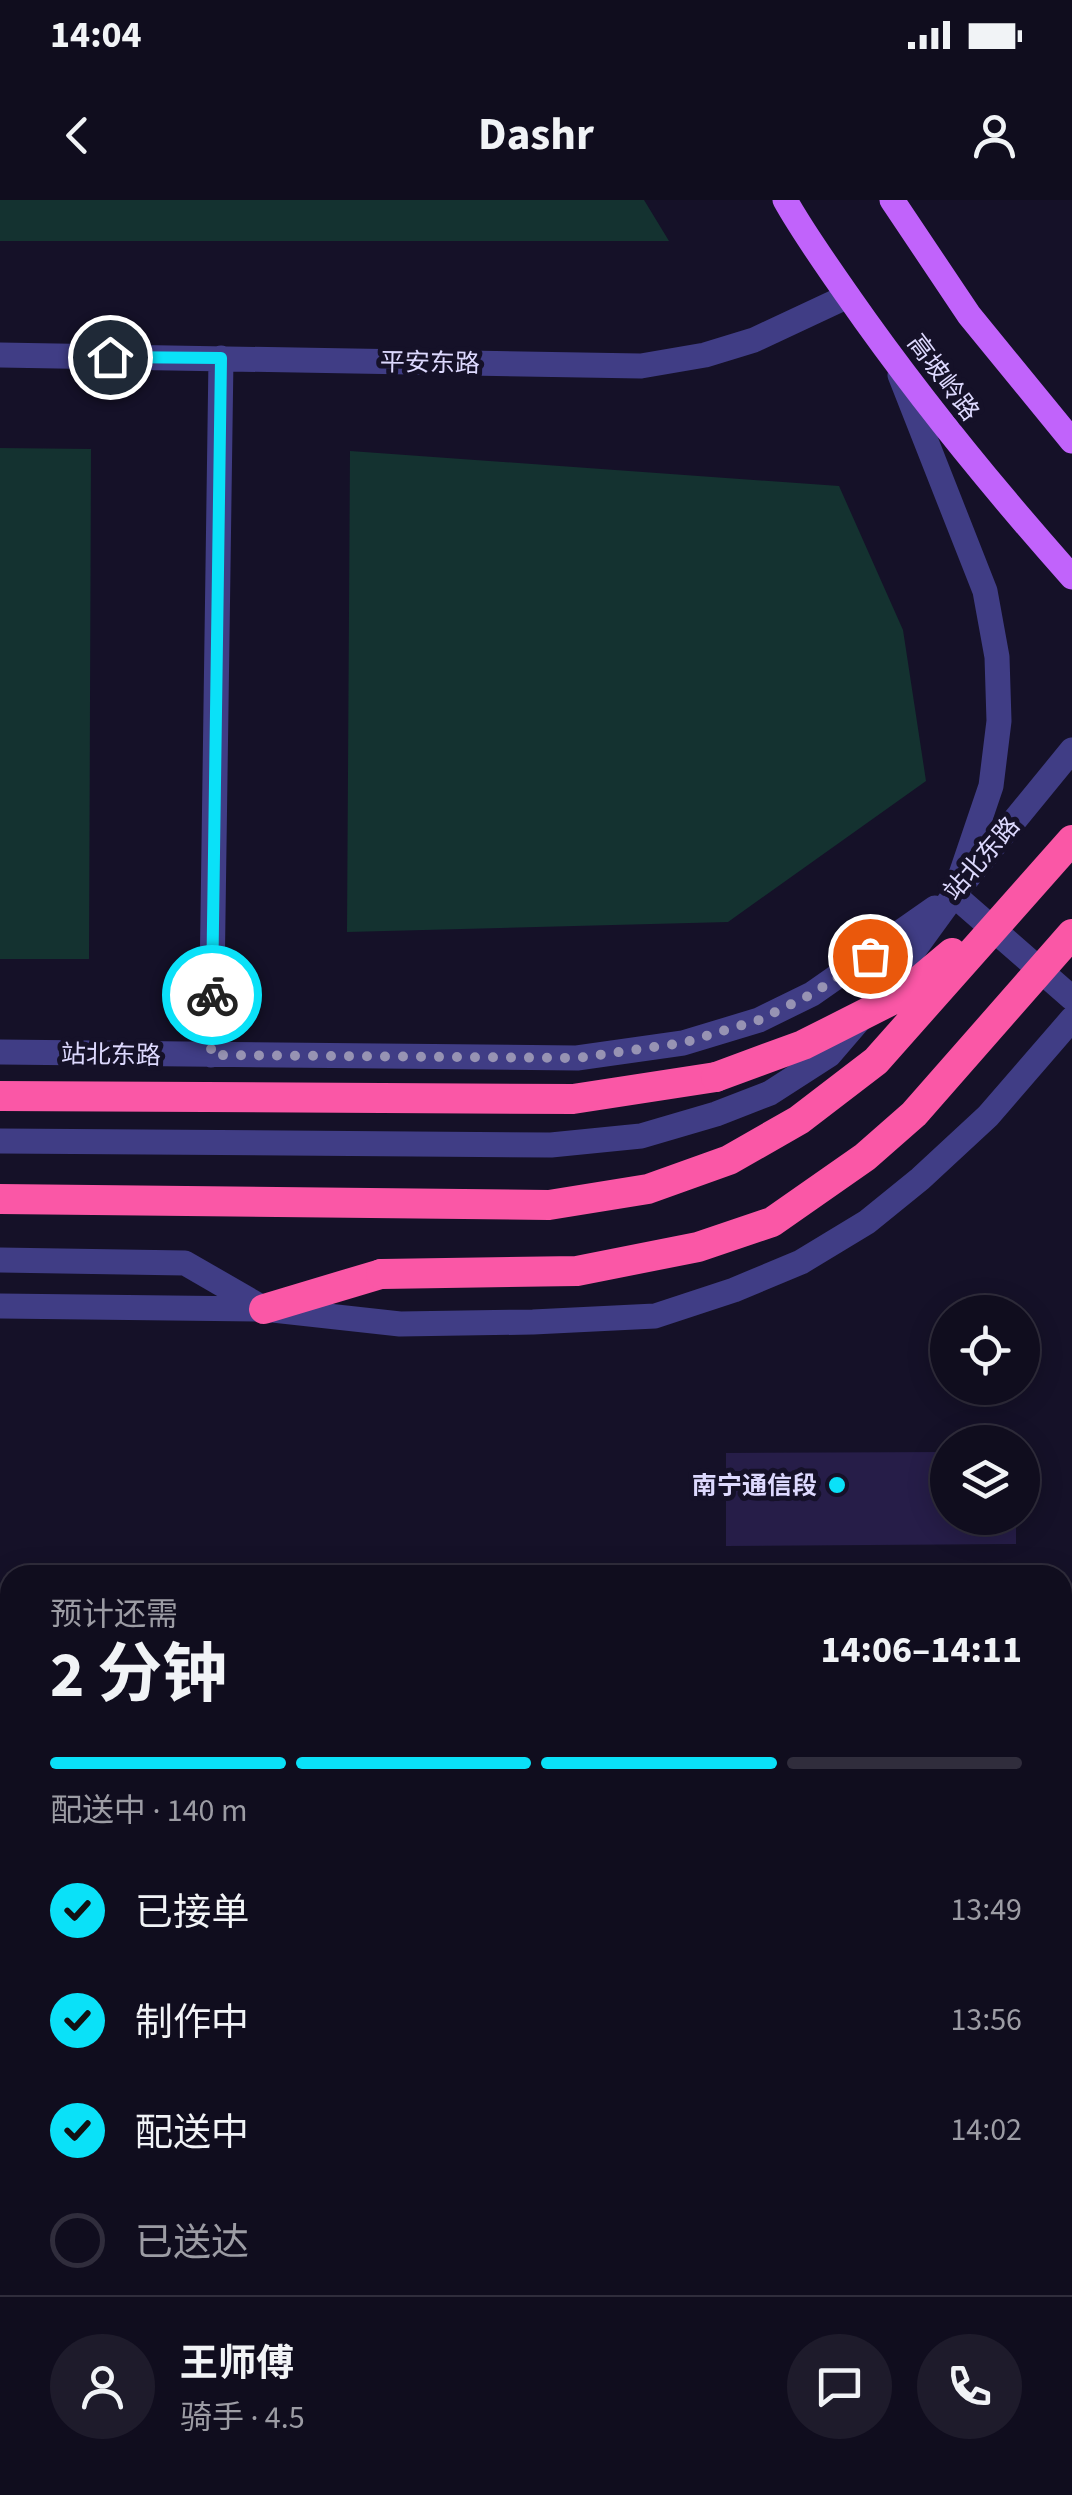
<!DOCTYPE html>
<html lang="zh">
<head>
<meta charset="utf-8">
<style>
	body { margin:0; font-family:"Source Sans 3","Noto Sans SC",sans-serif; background:#1e1b2b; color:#f1f3f6; height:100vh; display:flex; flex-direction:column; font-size:38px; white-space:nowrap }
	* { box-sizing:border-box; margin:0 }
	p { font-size:32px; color:#9c9ca4 }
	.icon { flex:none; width:55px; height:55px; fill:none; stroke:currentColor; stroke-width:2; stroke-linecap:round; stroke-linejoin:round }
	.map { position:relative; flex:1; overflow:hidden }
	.panel { position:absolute; left:0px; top:1365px; width:1072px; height:930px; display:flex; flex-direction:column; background:#100d1e; border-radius:30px 30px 0 0; box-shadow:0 5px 25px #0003,0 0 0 2px #302d3c }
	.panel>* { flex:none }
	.controls { position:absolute; left:930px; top:1095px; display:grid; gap:20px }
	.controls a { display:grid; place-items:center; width:110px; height:110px; border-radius:50%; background:#100d1e; box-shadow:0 5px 25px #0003,0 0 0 2px #302d3c; font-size:50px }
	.pin { position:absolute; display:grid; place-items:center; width:85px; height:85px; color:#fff; margin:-42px; border:5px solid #fff; border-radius:50%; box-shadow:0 2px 10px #0007 }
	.courier { position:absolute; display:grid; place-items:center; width:100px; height:100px; margin:-50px; border:8px solid #0ae1f8; border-radius:50%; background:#fff; color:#222; box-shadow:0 2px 12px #0007 }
	.headline em { font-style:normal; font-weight:700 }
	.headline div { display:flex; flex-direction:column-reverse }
	.headline { display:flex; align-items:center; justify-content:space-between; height:170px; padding:0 50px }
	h1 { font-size:65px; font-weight:700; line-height:75px }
	.bar { display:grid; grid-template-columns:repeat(4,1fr); gap:15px 10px; align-content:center; height:120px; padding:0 50px }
	.bar i { height:12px; border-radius:8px; background:#302d3c }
	.bar .on { background:#0ae1f8 }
	.bar p { grid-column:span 4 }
	.line { display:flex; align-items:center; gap:25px; padding:0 50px; border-top:2px solid #302d3c }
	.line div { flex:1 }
	.round { display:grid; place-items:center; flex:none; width:105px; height:105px; border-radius:52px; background:#1e1b2b }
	ol { padding:0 50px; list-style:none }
	li { display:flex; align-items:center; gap:30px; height:110px }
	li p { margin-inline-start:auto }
	li .icon { padding:10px; border-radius:50%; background:#0ae1f8; color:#111; stroke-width:4 }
	li:last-child { color:#9c9ca4 }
	li i { width:55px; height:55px; border:5px solid #302d3c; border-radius:50% }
	.status { display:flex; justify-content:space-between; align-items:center; height:70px; padding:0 50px; background:#100d1e; direction:ltr }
	.status svg { height:28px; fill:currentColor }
	header { display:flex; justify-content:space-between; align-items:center; height:130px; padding:0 50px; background:#100d1e; font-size:45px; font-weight:700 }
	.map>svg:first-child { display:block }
	.green { fill:#143230 }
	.building { fill:#261d48 }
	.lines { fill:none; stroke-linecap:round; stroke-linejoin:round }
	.minor { stroke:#403d85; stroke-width:25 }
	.major { stroke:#c163fb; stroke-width:25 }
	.highway { stroke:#fa57a6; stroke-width:30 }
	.rail-casing { stroke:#0ae1f8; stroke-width:11 }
	.rail { stroke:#151128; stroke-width:8; stroke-dasharray:22; stroke-linecap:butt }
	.highway-bridge { stroke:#fa57a6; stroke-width:30 }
	.done { stroke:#9793b3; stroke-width:10; stroke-dasharray:0 18 }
	.route { stroke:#0ae1f8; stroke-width:12 }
	.poi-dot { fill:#0ae1f8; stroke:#151128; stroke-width:4 }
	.labels { text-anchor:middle; stroke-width:10; stroke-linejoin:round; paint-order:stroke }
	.street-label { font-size:25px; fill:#ddd9fe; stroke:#151128 }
	.poi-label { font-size:25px; font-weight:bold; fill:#ddd9fe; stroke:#151128; text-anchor:end }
</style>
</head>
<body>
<div class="status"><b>14:04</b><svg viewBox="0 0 49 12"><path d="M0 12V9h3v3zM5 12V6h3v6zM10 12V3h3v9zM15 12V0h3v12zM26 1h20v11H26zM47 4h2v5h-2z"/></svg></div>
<header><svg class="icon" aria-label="back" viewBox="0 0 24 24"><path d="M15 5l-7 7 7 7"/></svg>Dashr<svg class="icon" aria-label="person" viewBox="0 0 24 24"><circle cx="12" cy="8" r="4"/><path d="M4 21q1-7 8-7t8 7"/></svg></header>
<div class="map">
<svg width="1072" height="2295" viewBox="0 0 1072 2295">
	<rect width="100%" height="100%" fill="#151128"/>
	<!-- green -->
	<path class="green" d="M0,0H644L669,41H0Z
		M0,248L91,249L89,759H0Z
		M350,251L839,286L903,430L926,581L728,722L347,732Z
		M1063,1743H1072V1848L1063,1850Z"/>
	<!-- building -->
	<path class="building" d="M948,1252V1318H1016V1344L726,1346V1253Z
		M1062,1394H1072V1449H1062Z"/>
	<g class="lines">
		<!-- minor -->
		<path class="minor" d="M0,155L641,166L705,155L754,140L848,96
			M964,682L1072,550
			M954,695L1072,798
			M0,852L577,858L683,843L759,820L812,794L935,708
			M211,855L221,158
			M0,941L551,945L641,936L716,914L770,893L829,855L885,790L954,695L991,586L999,521L997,457L985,391L900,175
			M0,1060L185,1063L263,1108
			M0,1106L264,1109L400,1124L533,1122L655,1116L734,1090L801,1062L867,1022L920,979L988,916L1072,819"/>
		<!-- major -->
		<path class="major" d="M785,0C804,34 826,64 848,96C917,195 992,287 1072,377
			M892,0L969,115L1072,241"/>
		<!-- highway -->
		<path class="highway" d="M0,896L573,899L716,877
			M264,1109L381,1074"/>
		<defs>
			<path id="rail" d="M0,1635H10
				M1062,1646H1072
				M0,1658H10
				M1062,1669H1072
				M0,2176H10
				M1062,2188H1072
				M0,2204H10
				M1062,2216H1072"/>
		</defs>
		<!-- rail casing -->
		<use href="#rail" class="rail-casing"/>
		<!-- rail -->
		<use href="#rail" class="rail"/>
		<!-- highway-bridge -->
		<path class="highway-bridge" d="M716,877L803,845L902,795L952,753
			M0,999L549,1005L648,989L729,960L799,920L876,861L1072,640
			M381,1074L577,1071L698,1047L772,1022L865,957L914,914L1072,734"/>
	</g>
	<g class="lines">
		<!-- done -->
		<path class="done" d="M212,795L211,855L577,858L683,843L759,820L812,794L870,756"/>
		<!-- route -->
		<path class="route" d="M110,157L221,158L212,795"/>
	</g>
	<!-- markers -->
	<circle class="poi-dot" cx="837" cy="1285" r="10"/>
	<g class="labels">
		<!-- street labels -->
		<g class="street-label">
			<text transform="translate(430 162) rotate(1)" y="9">平安东路</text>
			<text transform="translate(944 177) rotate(53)" y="9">高坡岭路</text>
			<text transform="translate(981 658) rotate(-49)" y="9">站北东路</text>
			<text transform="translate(111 854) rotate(1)" y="9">站北东路</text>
		</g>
		<!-- poi labels -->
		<g class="poi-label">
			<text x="817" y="1294">南宁通信段</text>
		</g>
	</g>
</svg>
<div class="controls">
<a><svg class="icon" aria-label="locate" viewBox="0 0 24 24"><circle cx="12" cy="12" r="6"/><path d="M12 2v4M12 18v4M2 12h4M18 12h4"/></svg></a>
<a><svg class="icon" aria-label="layers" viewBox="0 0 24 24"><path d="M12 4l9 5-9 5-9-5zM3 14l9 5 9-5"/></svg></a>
</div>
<div class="pin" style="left:870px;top:756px;background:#ea580c"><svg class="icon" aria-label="bag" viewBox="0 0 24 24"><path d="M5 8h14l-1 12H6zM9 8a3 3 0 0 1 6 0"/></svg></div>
<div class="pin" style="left:110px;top:157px;background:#1f2937"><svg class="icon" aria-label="home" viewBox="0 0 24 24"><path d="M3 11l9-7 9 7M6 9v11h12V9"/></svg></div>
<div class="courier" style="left:212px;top:795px"><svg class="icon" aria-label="bike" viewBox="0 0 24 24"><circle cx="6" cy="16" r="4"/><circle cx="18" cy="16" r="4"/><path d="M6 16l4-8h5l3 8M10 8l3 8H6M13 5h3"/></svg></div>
<section class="panel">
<div class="headline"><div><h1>2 分钟</h1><p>预计还需</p></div><em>14:06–14:11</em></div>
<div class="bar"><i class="on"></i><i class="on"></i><i class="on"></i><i></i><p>配送中 · 140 m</p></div>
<ol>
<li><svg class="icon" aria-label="check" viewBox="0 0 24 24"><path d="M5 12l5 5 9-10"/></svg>已接单<p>13:49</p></li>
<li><svg class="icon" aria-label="check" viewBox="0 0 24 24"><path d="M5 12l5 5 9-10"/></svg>制作中<p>13:56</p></li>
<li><svg class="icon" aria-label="check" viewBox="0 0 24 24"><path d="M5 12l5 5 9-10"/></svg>配送中<p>14:02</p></li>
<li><i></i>已送达</li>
</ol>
<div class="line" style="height:180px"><a class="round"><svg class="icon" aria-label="person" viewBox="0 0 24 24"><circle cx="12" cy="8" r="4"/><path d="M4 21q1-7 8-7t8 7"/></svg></a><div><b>王师傅</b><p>骑手 · 4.5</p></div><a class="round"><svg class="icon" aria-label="chat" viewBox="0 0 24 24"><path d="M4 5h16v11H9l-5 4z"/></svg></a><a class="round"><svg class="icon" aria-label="phone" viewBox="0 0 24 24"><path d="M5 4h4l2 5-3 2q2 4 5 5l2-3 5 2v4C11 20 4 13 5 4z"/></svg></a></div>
</section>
</div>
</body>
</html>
